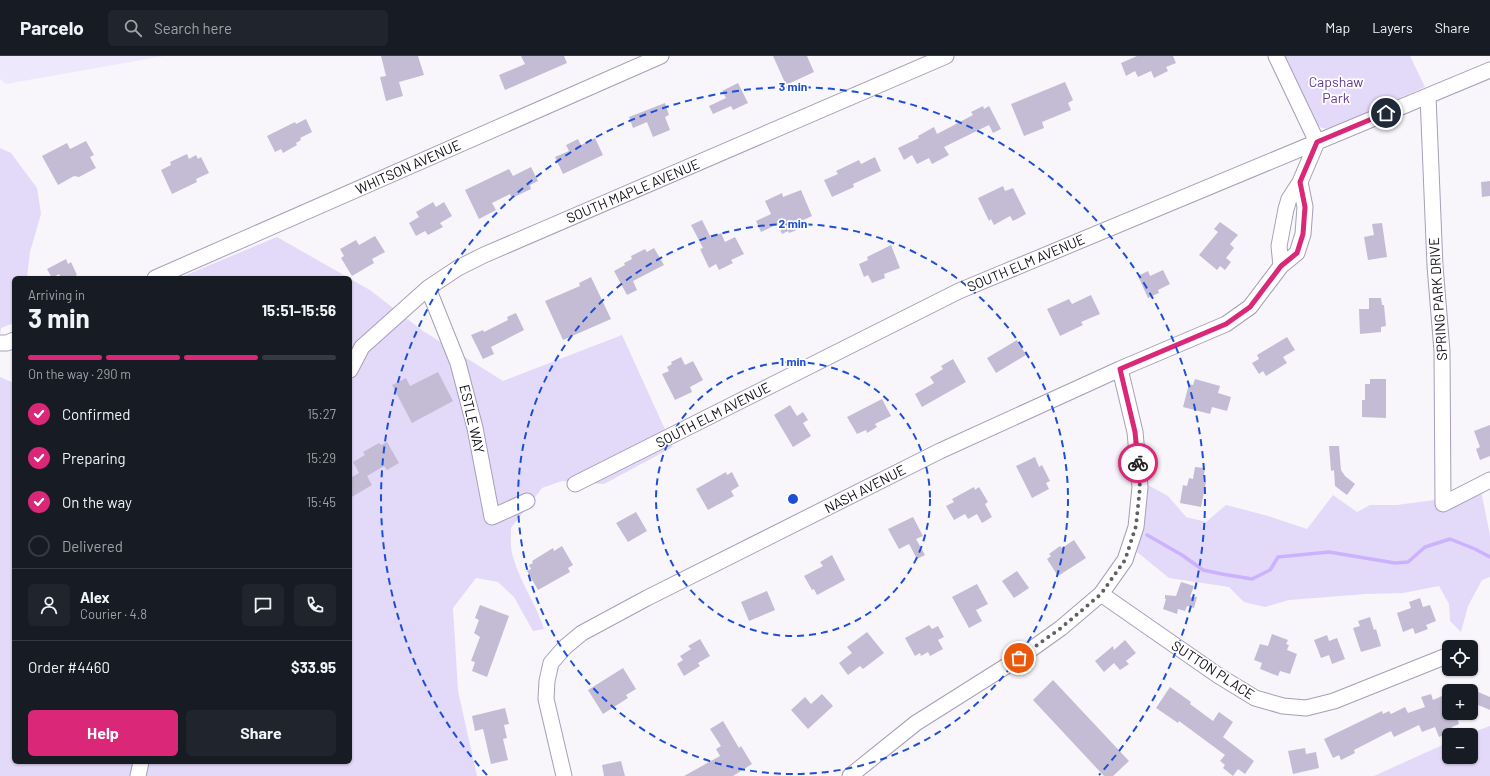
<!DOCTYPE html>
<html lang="en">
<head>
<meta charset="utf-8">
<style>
	body { margin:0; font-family:Barlow,sans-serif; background:#20242c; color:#f1f3f6; height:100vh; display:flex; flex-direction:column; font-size:15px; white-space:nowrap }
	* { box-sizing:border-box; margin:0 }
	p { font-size:13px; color:#9ea1a6 }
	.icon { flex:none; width:22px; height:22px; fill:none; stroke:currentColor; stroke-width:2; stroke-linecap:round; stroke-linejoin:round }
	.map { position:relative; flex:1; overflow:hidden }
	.panel { position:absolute; left:12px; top:220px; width:340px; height:488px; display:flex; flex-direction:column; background:#171b24; border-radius:6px; box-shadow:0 1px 3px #0004 }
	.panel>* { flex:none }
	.controls { position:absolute; left:1442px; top:584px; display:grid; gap:8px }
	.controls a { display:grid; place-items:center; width:36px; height:36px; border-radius:6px; background:#171b24; box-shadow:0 1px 3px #0004; font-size:20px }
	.pin { position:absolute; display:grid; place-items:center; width:34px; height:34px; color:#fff; margin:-17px; border:2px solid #fff; border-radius:50%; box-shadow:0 1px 4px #0007 }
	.courier { position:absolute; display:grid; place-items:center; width:40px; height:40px; margin:-20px; border:3px solid #db2777; border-radius:50%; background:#fff; color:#222; box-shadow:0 1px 5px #0007 }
	.summary em { font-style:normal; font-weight:700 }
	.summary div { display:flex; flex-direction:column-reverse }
	.summary { display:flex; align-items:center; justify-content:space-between; height:68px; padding:0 16px }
	h1 { font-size:26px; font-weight:700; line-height:30px }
	.bar { display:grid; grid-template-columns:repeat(4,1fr); gap:6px 4px; align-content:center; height:48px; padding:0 16px }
	.bar i { height:5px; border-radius:3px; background:#363941 }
	.bar .active { background:#db2777 }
	.bar p { grid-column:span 4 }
	.line { display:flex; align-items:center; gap:10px; padding:0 16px; border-top:1px solid #363941 }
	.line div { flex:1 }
	.round { display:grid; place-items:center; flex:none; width:42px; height:42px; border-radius:6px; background:#20242c }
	ol { padding:0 16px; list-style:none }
	li { display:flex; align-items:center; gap:12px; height:44px }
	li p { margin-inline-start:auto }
	li .icon { padding:4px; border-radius:50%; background:#db2777; color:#fff; stroke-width:4 }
	li:last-child { color:#9ea1a6 }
	li i { width:22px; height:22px; border:2px solid #363941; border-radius:50% }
	.primary-button { display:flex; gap:8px; margin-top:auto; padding:8px 16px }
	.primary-button a { flex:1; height:46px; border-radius:6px; background:#db2777; color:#fff; font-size:16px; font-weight:700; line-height:46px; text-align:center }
	.primary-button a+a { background:#20242c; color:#f1f3f6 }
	header { display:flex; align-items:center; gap:24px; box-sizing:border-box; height:56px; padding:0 20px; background:#171b24; border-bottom:1px solid #363941 }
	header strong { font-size:19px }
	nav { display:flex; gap:22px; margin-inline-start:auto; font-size:14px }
	.search { width:280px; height:36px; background:#20242c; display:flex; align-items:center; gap:10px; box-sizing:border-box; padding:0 14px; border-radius:6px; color:#9ea1a6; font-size:15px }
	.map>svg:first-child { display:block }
	.built { fill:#eee8fc }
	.green { fill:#e3d9f9 }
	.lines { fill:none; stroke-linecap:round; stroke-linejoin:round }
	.stream { stroke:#ccb1ff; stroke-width:3.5 }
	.building { fill:#c4bcd4 }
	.minor-casing { stroke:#a69fb6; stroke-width:17 }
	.minor { stroke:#fff; stroke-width:15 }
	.done { stroke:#615f66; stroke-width:4; stroke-dasharray:0 7.2 }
	.route { stroke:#db2777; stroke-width:5 }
	.ring { fill:none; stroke:#1d4ed8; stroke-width:2; stroke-dasharray:7 5 }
	.labels { text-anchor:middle; stroke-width:3.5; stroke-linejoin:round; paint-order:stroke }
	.park-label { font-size:14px; fill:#5d3891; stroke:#fff }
	.street-label { font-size:14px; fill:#100d16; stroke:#fff }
	.centre { fill:#1d4ed8; stroke:#fff; stroke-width:2 }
	.ring-label { font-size:12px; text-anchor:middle; font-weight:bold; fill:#1d4ed8; stroke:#fff; stroke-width:3.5; stroke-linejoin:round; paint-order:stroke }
</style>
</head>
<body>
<header>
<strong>Parcelo</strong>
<div class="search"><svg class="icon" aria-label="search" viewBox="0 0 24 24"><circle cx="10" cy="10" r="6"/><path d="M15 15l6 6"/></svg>Search here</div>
<nav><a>Map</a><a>Layers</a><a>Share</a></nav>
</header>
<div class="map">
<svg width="1490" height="720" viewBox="0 0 1490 720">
	<rect width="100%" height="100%" fill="#f8f6fb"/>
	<!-- built -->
	<path class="built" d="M0,0H164L6,28L0,23Z"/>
	<!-- green -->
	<path class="green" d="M1283,0H1410L1425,31L1332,72C1323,74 1320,72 1314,65Z
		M0,92L11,97L37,132L41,158L30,196L27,222H14V267L1,272L0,281Z
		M277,181L349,222H179Z
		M350,223L370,234L423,275L503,325L622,279L673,391L604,428L562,425L542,432L511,472C511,481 510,492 513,501C520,526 536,548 544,573L533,575L514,541L498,526L476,522L453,552L458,635L477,720H0V321L14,327V706H350Z
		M1146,428L1168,440L1186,461L1206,466L1226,449L1268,460L1307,473L1333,439L1357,456L1370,449H1397L1434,444L1442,455L1481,435L1490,479V521L1482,524L1468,550L1461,576L1450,565L1449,548L1439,530L1403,537L1366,538L1289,544L1265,551L1244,546L1229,531L1169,522L1137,496L1143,472Z
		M1490,670V720H1374L1449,686V701H1471V679H1464Z"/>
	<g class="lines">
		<!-- stream -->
		<path class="stream" d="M1147,479L1182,499L1203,514L1222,518L1252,523L1270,514L1278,501L1329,496L1395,507L1408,506L1425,491L1450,483L1475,493L1490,501"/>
	</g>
	<!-- building -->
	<path class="building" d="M381,0H418L424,19L399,26L403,40L386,45L380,21L386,20Z
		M521,0H564L567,7L505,34L499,19L525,8Z
		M773,0H807L814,16L786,29Z
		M1137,0H1173L1176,7L1166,11L1168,15L1154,22L1151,15L1138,21L1135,15L1126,20L1121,7Z
		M1065,26L1073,44L1068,47L1071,54L1042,66L1044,72L1024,80L1011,48Z
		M738,27L748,47L733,54L731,50L713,58L709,50L726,42L722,35Z
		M665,47L669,59L665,61L670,74L653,81L647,66L633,72L629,61Z
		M983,50L984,53L989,50L1001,73L993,77L989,69L944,91L949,99L932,108L929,102L917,108L912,99L904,104L898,92L919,82L918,80L934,71L937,78L973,59L971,56Z
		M306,63L312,76L300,82L301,84L296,87L297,89L283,97L281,93L275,96L267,80L295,66L296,68Z
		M595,82L603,99L563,118L555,101L569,95L566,89L578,83L581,89Z
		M86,85L94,99L90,101L96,112L79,121L74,120L58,129L42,100L67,87L70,93Z
		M187,98L189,103L196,99L198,103L201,101L209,117L196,123L197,126L172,138L161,114L171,109L170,106Z
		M875,101L881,115L853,128L854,131L832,141L824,124L838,118L836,115L859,104L861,108Z
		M531,111L538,125L530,129L531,133L512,142L510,138L492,147L496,154L479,163L465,134L509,113L513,120Z
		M1490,125V140L1482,141L1481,126Z
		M1003,130L1005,135L1013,132L1026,158L1013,165L1010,160L994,169L991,163L989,165L978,142Z
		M801,134L812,160L799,166L802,172L789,177L788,175L782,178L778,168L761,176L756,165L771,158L765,145L782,137L783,141Z
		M433,146L436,151L444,146L452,160L440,167L443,171L428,179L425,175L416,180L409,167L419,161L416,156Z
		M702,164L711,182L721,177L725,186L735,181L744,198L731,204L733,207L719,214L716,208L709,212L700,193L703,192L691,169Z
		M1220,166L1238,179L1230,188L1234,192L1226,202L1231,206L1225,214L1220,210L1217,214L1199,199L1218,176L1214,173Z
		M1382,167L1387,201L1368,204L1364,181L1374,179L1372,168Z
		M375,180L385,196L372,203L374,207L352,220L341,202L344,200L340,193L356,184L359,189Z
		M891,189L900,212L884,218L885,222L872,227L868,219L864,221L859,208L868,204L867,201Z
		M654,192L664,209L633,225L637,234L627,239L614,215L625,209L624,207L632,203L631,200L645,193L647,196Z
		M66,203L68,208L71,206L77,219L71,222H61L59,218L52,222L47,213Z
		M1163,214L1170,228L1158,234L1159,237L1148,242L1138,220L1148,215L1150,220Z
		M591,221L611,263L563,284L545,245L580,230L579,227Z
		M1091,239L1100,258L1081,266L1083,269L1060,280L1047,253L1069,243L1072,248Z
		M1369,242H1381L1382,249H1384L1386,270L1381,271V276L1360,278L1359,253H1369Z
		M516,257L524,274L491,291L494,298L483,303L471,279L483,274L484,276L508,264L507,261Z
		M1287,281L1295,294L1283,301L1287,307L1266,320L1263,315L1259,318L1252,307L1259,303L1257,299Z
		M1017,284L1026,299L996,317L987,302Z
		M681,301L685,309L693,305L703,324L690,331L692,336L675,344L662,318L669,315L667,311L672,308L671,306Z
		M953,303L966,326L922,351L915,338L934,327L930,321L943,313L941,310Z
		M438,316L453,345L412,367L392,329L406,322L410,330Z
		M1195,323L1220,330L1218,337L1231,341L1227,355L1212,351L1210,358L1183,351L1189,328L1193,329Z
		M1370,323H1386V362L1362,361V344H1365V328H1370Z
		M882,343L891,360L875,368L877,371L867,377L866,374L857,378L847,361Z
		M790,349L797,360L803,356L808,364L803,367L811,380L793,391L774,359Z
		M1490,369V400L1480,404L1476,393L1480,391L1474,375Z
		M387,386L399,407L387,414L384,410L367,420L372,429L350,442V422L359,417L353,406L365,399L363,396L379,387L381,389Z
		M1329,390H1339L1341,414L1345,420L1355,428L1347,439L1335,430L1334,414L1331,415Z
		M1035,401L1039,411L1042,409L1050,425L1046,427L1049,433L1032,442L1016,410Z
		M1195,411L1205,412L1203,426H1206L1201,451L1180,447L1183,429L1187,430L1189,422L1193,423Z
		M726,416L727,419L732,416L739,430L731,435L734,440L708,454L696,433Z
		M974,431L975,434L979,431L988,446L985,448L992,461L982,467L977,458L968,463L965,458L954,464L946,450L954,446L952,443Z
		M636,456L647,475L628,486L616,467Z
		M913,461L923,480L916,483L925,499L917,503L909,488L899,493L888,473Z
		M1074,484L1086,502L1058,520L1047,503L1051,500L1049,498L1060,490L1062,492Z
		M562,490L573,509L568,512L570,516L538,534L527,515L531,513L529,509L533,507L532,505L553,492L554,495Z
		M832,499L845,524L817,539L814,533L812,534L804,520L823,510L820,506Z
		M1017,515L1029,532L1014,542L1002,525Z
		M1181,526L1194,530L1190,541H1197L1194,552L1187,550L1185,555L1178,553L1177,558L1163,553L1166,543H1165V539L1176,540Z
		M977,528L988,548L976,554L982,565L969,572L952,541Z
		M767,535L775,554L749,565L741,546Z
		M1420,542L1423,551L1430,549L1436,565L1426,569L1428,573L1415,578L1413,572L1403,576L1397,557L1411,552L1409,546Z
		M480,549L509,560L487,621L472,615L475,606L471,605L480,581L474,577L479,564L475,562Z
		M1370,561L1374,574L1376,573L1381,590L1361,596L1353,572L1360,570L1358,565Z
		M929,569L932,573L938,570L944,581L938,584L943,593L930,600L928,596L921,600L920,597L915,600L905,582Z
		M867,576L884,597L863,613L860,610L848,619L839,607L852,597L847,591Z
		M1272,578L1288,584L1286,588L1289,589L1287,594L1297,598L1290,618L1280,615L1278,620L1260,613L1262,607L1254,604L1260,588L1268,590Z
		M1327,579L1329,585L1337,582L1345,603L1332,608L1329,599L1321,602L1314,584Z
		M700,583L710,600L698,607L700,610L684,620L677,608L683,604L680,600L691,593L688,590Z
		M1125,584L1136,597L1126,605L1129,608L1120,614L1114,607L1104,616L1095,605L1113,590L1114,594Z
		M623,612L636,633L626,639L628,642L603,658L588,634Z
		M1053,624L1129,705L1113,720H1104L1033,644Z
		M1170,631L1191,646L1190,648L1213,665L1219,656L1233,666L1223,681L1254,705L1245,718L1238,713L1233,720L1223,712L1225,709L1220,705L1225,699L1179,665L1178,667L1156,652Z
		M1471,633L1490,641V654L1471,646Z
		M822,638L833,650L808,673L791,654L805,641L811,648Z
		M1431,638L1433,644L1442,640L1451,661L1456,659L1459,668L1452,671L1453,675L1439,681L1435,671L1422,676L1419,669L1394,681L1391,675L1354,694L1355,697L1341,704L1339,699L1333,702L1324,683L1382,655L1383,658L1389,655L1391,658L1405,651L1408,657L1425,651L1421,641Z
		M505,652L509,668L504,669L507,682L503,683L508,704L491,708L483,673L475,675L472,660Z
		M723,665L739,692L741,690L752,708L733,720H684L720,700L716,693L721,690L710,673Z
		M1305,692L1306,698L1316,696L1319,712L1293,718L1288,695Z
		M621,705L625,720H604L602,709Z"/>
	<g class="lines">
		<defs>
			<path id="minor" d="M1276,0L1317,86
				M1428,40L1435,210L1442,295L1443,448L1490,424
				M1281,210L1279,190L1286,153L1289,143L1300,126L1317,86
				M155,222L661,0
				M428,232L458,307L475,372L492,461L527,445
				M0,287H7L14,284
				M350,314L362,291L428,232L458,212L484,199L946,0
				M575,428L959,235L1490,14
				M1101,538L1219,620L1255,642L1283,650L1306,652L1334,645L1449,599
				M138,720L141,706
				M564,720L546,643L547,625L551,607L565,591L582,577L647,542L940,395L1120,313L1226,268L1250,251L1281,210L1297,197L1303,178L1305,151L1300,126
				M850,720L916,667L1019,602L1061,572L1101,538L1125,504L1136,471L1140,431L1135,376L1120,313"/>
		</defs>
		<!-- minor casing -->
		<use href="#minor" class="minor-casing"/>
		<!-- minor -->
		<use href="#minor" class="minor"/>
	</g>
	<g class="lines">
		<!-- done -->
		<path class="done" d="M1019,602L1061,572L1101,538L1125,504L1136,470L1140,431L1138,407"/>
		<!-- route -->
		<path class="route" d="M1138,407L1135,376L1120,313L1226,268L1250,251L1281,210L1297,197L1303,178L1305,151L1300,126L1317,86L1386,57"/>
	</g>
	<!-- distance rings -->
	<g class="ring">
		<circle cx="793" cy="443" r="137"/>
		<circle cx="793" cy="443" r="275"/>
		<path d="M487 719A412 412 0 1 1 1099 719"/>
	</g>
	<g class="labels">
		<!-- park labels -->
		<g class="park-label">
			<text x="1336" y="31">Capshaw<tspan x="1336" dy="16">Park</tspan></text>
		</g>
		<!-- street labels -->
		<g class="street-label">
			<text transform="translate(408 111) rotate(-24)" y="5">WHITSON AVENUE</text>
			<text transform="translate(633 135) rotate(-23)" y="5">SOUTH MAPLE AVENUE</text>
			<text transform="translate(1026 207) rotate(-23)" y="5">SOUTH ELM AVENUE</text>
			<text transform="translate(1438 243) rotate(-94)" y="5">SPRING PARK DRIVE</text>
			<text transform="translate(713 359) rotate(-27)" y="5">SOUTH ELM AVENUE</text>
			<text transform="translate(472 363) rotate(77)" y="5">ESTLE WAY</text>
			<text transform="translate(865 433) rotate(-27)" y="5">NASH AVENUE</text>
			<text transform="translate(1213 614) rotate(33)" y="5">SUTTON PLACE</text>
		</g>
	</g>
	<circle cx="793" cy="443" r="6" class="centre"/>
	<g class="ring-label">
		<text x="793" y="35">3 min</text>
		<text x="793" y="172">2 min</text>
		<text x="793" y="310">1 min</text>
	</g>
</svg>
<div class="controls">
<a><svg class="icon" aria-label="locate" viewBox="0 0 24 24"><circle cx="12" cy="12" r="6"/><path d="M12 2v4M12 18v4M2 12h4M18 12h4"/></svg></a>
<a>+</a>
<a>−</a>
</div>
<div class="pin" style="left:1019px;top:602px;background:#ea580c"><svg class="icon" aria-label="bag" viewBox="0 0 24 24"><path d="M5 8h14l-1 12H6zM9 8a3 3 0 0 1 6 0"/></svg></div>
<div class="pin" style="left:1386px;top:57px;background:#1f2937"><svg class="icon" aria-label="home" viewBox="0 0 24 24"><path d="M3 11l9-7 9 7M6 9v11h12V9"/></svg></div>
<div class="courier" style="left:1138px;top:407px"><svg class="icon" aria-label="bike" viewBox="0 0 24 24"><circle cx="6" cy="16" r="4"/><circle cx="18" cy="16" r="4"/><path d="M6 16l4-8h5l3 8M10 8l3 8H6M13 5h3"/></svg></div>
<section class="panel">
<div class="summary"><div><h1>3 min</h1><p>Arriving in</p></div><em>15:51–15:56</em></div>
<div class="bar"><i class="active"></i><i class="active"></i><i class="active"></i><i></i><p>On the way · 290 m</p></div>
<ol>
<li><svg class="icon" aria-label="check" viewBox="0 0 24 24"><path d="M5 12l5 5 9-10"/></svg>Confirmed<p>15:27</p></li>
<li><svg class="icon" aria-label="check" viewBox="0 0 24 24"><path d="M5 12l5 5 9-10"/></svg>Preparing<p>15:29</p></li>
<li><svg class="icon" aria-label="check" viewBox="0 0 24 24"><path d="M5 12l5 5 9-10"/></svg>On the way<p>15:45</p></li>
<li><i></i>Delivered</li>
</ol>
<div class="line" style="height:72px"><a class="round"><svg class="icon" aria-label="person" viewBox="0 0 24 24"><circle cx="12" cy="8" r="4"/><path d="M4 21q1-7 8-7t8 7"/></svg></a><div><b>Alex</b><p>Courier · 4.8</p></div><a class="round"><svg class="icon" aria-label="chat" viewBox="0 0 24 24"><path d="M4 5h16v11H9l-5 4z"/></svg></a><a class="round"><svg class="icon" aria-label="phone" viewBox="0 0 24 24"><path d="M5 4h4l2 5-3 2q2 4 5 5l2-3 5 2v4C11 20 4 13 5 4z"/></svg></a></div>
<div class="line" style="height:52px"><div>Order #4460</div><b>$33.95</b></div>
<div class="primary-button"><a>Help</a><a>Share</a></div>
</section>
</div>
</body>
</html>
